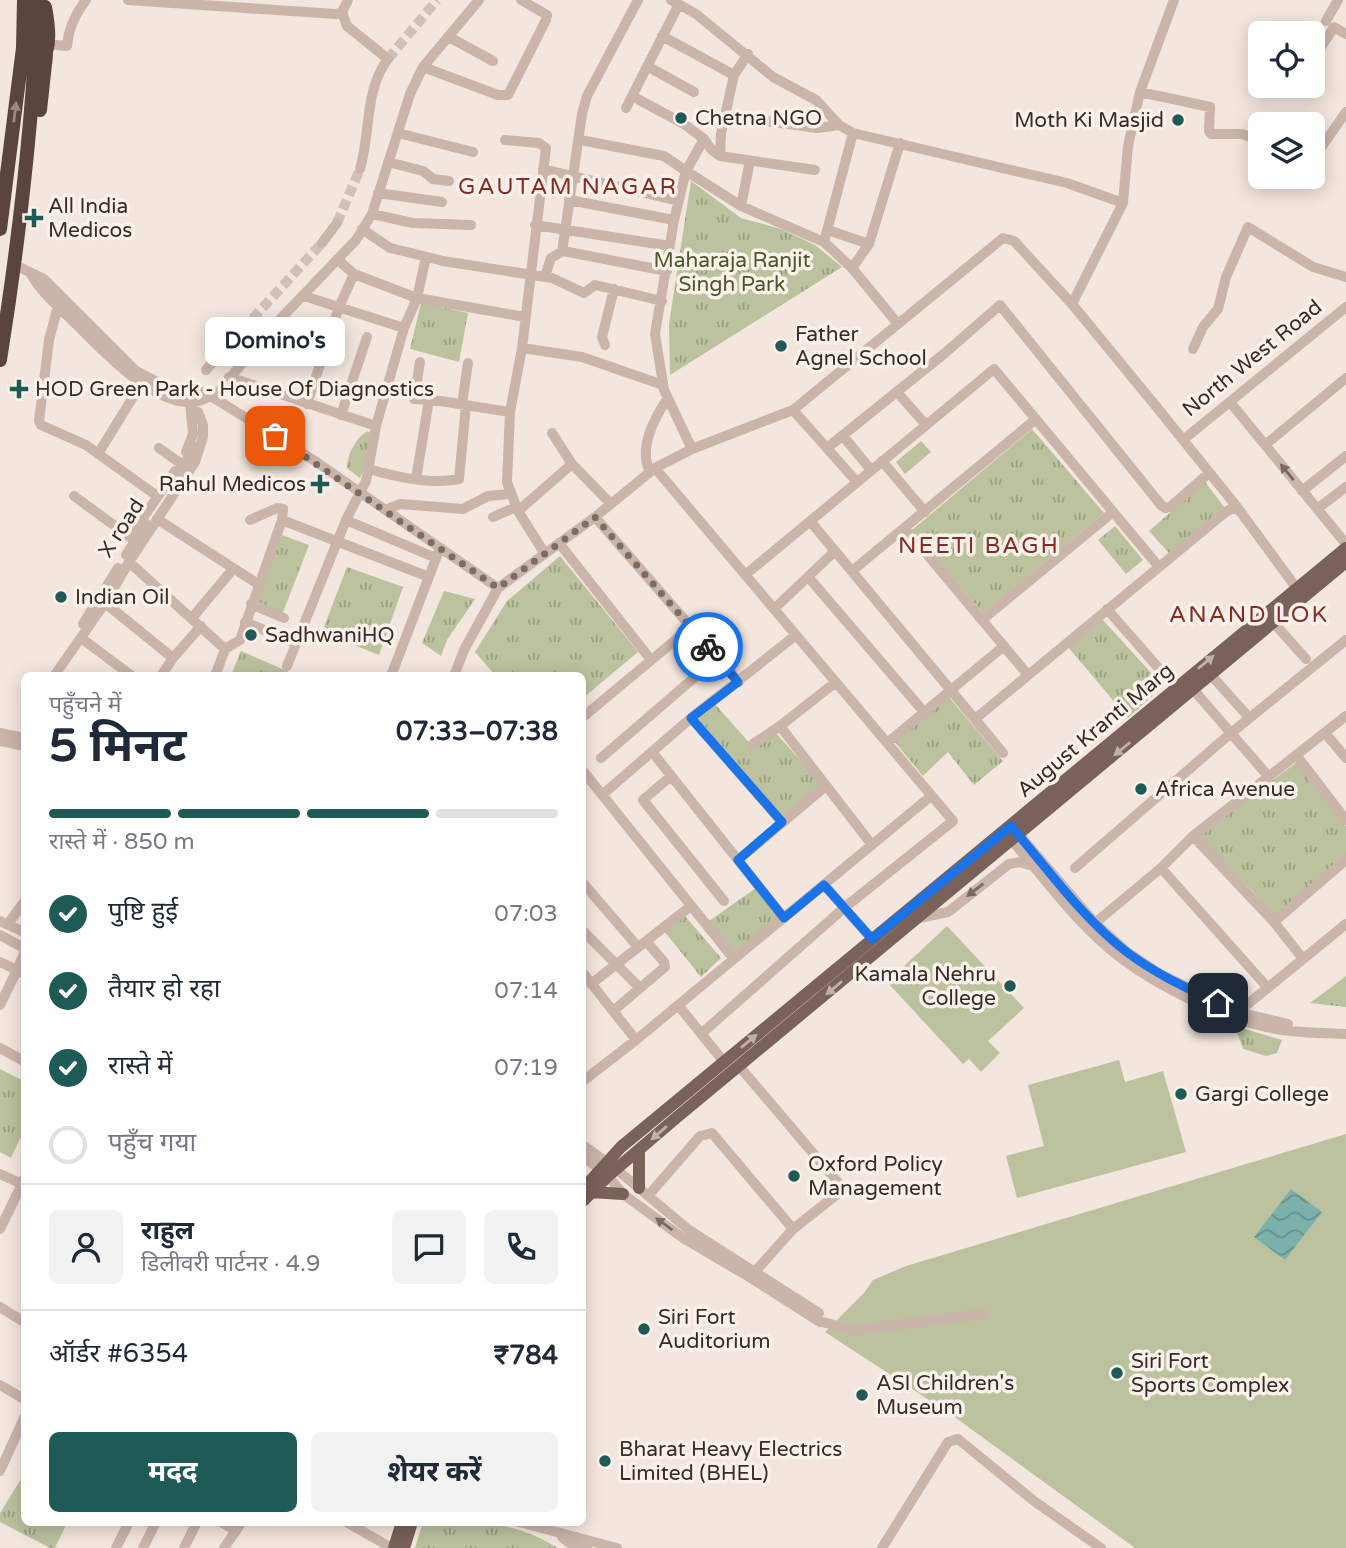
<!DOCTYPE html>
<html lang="hi">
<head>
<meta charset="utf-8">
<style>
	body { margin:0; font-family:"Varela Round","Noto Sans Devanagari",sans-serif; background:#f2f2f3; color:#1f2937; height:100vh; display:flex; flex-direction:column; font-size:26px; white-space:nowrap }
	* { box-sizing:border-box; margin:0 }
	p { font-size:23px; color:#747a83 }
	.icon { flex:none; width:38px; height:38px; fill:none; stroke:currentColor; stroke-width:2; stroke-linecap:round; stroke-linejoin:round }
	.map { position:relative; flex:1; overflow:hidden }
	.panel { position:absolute; left:21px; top:672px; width:565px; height:854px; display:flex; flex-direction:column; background:#fff; border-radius:10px; box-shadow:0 4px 18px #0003 }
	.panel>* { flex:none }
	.tools { position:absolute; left:1248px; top:21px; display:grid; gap:14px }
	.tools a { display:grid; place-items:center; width:77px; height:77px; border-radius:10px; background:#fff; box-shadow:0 4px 18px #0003; font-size:35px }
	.pin { position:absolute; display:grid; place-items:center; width:60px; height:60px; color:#fff; margin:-30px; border-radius:14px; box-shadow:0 4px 10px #0006 }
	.courier { position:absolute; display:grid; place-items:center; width:70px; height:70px; margin:-35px; border:5px solid #1a73e8; border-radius:50%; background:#fff; color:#222; box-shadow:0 2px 9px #0007 }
	.bubble { position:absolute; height:49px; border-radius:10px; background:#fff; box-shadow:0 4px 18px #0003; font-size:23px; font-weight:700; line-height:49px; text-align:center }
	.overview em { font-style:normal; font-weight:700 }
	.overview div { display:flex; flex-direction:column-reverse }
	.overview { display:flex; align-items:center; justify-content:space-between; height:119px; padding:0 28px }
	h1 { font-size:46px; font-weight:700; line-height:52px }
	.bar { display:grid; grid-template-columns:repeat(4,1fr); gap:10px 7px; align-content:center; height:84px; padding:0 28px }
	.bar i { height:9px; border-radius:5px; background:#e0e1e3 }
	.bar .current { background:#1e5a56 }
	.bar p { grid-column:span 4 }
	.line { display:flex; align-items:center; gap:18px; padding:0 28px; border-top:2px solid #e0e1e3 }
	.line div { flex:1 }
	.round { display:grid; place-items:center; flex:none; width:74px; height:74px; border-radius:10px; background:#f2f2f3 }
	ol { padding:0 28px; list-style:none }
	li { display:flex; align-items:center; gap:21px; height:77px }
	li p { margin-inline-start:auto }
	li .icon { padding:7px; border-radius:50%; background:#1e5a56; color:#fff; stroke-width:4 }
	li:last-child { color:#747a83 }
	li i { width:38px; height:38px; border:4px solid #e0e1e3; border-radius:50% }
	.cta { display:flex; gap:14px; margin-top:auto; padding:14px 28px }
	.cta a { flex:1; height:80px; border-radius:10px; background:#1e5a56; color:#fff; font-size:28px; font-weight:700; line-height:80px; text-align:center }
	.cta a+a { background:#f2f2f3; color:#1f2937 }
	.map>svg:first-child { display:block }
	.grass { fill:url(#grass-tufts) }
	.pitch { fill:#bbc29d }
	.water { fill:url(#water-waves) }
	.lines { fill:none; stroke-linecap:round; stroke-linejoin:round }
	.minor-tunnel { stroke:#cec1ba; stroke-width:10; stroke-dasharray:10 5; stroke-linecap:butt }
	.minor { stroke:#cbb4a9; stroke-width:10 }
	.major { stroke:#7a615a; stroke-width:12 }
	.highway { stroke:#594440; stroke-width:14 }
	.oneway { fill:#998984 }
	.oneway2 { fill:#7a6963 }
	.oneway3 { fill:#c0b0a9 }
	.done { stroke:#796d68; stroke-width:7; stroke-dasharray:0 12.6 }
	.route { stroke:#1a73e8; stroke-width:9 }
	.poi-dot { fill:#1e5a56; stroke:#faf1ea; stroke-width:2.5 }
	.labels { text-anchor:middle; stroke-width:7; stroke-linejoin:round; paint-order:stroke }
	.poi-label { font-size:21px; fill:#382c29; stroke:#faf1ea; text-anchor:start }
	.park-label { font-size:21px; fill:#4d572d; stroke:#faf1ea }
	.street-label { font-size:21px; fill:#382c29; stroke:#faf1ea }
	.neighbourhood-label { font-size:23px; letter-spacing:2px; fill:#872c22; stroke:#faf1ea }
</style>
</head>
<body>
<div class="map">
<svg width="1346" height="1548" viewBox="0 0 1346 1548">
	<defs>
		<pattern id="grass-tufts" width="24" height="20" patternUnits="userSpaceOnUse" patternTransform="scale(1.75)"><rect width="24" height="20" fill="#bbc29d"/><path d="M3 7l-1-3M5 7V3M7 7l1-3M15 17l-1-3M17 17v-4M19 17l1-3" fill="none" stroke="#999e80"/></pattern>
		<pattern id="water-waves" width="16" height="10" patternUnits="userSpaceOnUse" patternTransform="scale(1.75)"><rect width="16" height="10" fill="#7cb0ab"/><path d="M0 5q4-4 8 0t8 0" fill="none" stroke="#678f8b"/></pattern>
	</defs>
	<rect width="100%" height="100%" fill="#f3e6de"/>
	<!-- grass -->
	<path class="grass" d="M691,181L741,218L781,229L815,245L842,267L670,375L669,324Z
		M421,303L468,313L459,362L410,349Z
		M1032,429L1104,513L983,613L912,530Z
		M368,431L376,439L360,478L347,468C347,455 356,437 368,431Z
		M1205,482L1225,508L1169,553L1149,531Z
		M1115,526L1143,560L1126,574L1098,540Z
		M282,535L309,545L282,615L255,605Z
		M560,556L638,652L583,698V676L495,675L475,652L507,601Z
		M347,567L403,587L379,655L322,632Z
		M444,591L475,599L447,640L441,656L422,643Z
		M1102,619L1163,686L1128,718L1068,647Z
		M241,651L296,675H231Z
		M947,695L1003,761L974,785L948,752L923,776L894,741Z
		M714,703L754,748L776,733L822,785L782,818L694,719Z
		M1297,762L1346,826V856L1274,917L1254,893L1198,836Z
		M756,888L780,916L734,953L709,921Z
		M685,916L721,958L701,977L664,931Z
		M1346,976V1007L1310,1003Z
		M1235,1026L1282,1040L1277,1053L1266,1056L1243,1049Z
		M0,1069L24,1081V1130L11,1158L0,1152Z
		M23,1476L24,1522L67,1523L55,1548H50L0,1522V1513Z
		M423,1522C476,1522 511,1519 558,1548H415Z"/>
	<!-- pitch -->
	<path class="pitch" d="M921,441L931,452L905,474L896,462Z
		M947,926L1024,1008L988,1041L1000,1053L981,1072L969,1059L963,1064L887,982Z
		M1119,1060L1125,1082L1163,1071L1186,1152L1017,1198L1006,1156L1044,1146L1028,1085Z
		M1346,1134V1548H1135L949,1413L825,1332L864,1293L873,1280L906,1266Z"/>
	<!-- water -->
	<path class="water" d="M1291,1189L1322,1212L1285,1260L1254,1237Z"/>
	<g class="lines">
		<!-- minor-tunnel -->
		<path class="minor-tunnel" d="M388,59L437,0
			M337,223L360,169
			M212,363L322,243"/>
		<!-- minor -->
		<path class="minor" d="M128,0L336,14L342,12L348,0
			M671,0L696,14L773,77L816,100L839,125L853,133L1067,183L1123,203
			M342,12L347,26L388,59C364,90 371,133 360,169
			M1326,21L1338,0
			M662,36L734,75L748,54
			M449,37L493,61
			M47,44L67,46C68,30 76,13 86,0
			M1312,61L1334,27L1346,34
			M647,66L694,92
			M423,67L498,95H508L546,20L547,15L521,0
			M1140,92L1210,107L1209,131L1211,134H1242L1260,140
			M626,108L679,4
			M752,119L817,128L839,125
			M398,133L473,152
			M704,139L711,149L720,156L815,170
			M505,140L539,143L546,148L522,348L510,412L507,482L518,511L545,554
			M580,140L664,156L686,171L704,139L684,124L632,96
			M1312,154L1318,152L1346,112
			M720,156L721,134L734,75
			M388,162L423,171L433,179L449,181
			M543,169L679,201
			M378,193L442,202
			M569,200L674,220
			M741,206L750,161
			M372,214L413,223L471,225
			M535,225L670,246
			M362,229L390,248L407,252L443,261L552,278L584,293L595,285L662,301
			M828,230L869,244
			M824,242L853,133
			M322,243L337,223
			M562,252L582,114L587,96L638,0
			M15,265L44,279L136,371L169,388L201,392L214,398L315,461L498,588
			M852,268L869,244L900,143
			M31,274C42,294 62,310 78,326C104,352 155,407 195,402C200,401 206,398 210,396
			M354,274L417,298L525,317
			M545,276L551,258L563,251L667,271
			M304,296L404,328
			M1072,304L1123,203L1128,146L1140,92L1174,0
			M58,306L49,340L39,421L41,425L86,445L157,496
			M605,345L602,337L614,289
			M522,348L582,357L663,385
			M1193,349L1203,327L1218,309L1226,277L1248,227L1313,267L1346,277
			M420,362L414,399L440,401L510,412
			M206,370L212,363
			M229,377L376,426L366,481L346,520L287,666
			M897,392L926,425
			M214,398L264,336L356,240L372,214L410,94L423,67L479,0
			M1230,402L1346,544
			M307,404L339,307L354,274L337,259
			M462,404L468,363
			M793,410L857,482
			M341,415L367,337
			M376,426L404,328L417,298L426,257
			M552,433L572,464L611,504
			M843,436L871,470
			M1183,440L1346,307
			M1265,445L1346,378
			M159,448L180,463
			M827,448L945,353L1000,305L1161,505L1165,508L1170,507L1209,473
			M692,449L664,390L655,334L674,220L686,171L741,206L824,242L852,268L898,324
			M186,452L193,434L190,402
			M98,454L141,384
			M882,461L925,512
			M655,468L953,821L844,908L701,1034
			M369,469C396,477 431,485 459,479L466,405
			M650,472C638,449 654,418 668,398
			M176,479L194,447
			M416,479L429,400
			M1302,491L1346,456
			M74,496L130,537L175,471
			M1317,509L1346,487
			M385,510L400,504L463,509L488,496L510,494
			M518,511L572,464
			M493,517L516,507
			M595,517L739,682
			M157,519L258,584
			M282,520L429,577
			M346,520L436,558
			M810,521L1003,753
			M905,528L1028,675
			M559,543L651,660
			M126,555L146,524
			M129,562L225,649
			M852,571L1036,419
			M745,575L994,369L1159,567
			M809,578L924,712
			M105,603L173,658
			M251,604L284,618
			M774,609L835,551
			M1107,609L1176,688
			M192,618L233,569
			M982,620L1113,512
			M245,622L295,643
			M1273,622L1306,659
			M83,624L118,568
			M81,638L132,676
			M1210,674L1245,713
			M54,676L105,603L129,562L195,462L203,437V425L198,412
			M161,676L173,658L201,626
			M215,676L225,649L240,640L282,520L283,509L277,508L250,520
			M391,676L440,548
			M454,676L464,650L498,588L595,517L655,468L692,449L793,410L1003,238L1014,241L1072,304L1155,405L1237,507L1300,593
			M1192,688L1268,776
			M583,717L691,627
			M691,718L782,822
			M975,719L1227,511L1237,507
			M780,726L872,845
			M0,733L24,738
			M1325,733L1346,758
			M0,741L24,746
			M887,743L1004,646
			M753,744L780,726L836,682
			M653,753L784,918
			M1297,756L1346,820
			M601,758L717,658
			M583,771L734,959
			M671,776L643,800L724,901
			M602,795L691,718L796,635
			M1014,829L1095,923L1127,952L1160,974L1238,1012L1288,1024
			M1008,836C1044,877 1077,925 1121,958C1159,987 1224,1019 1271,1028C1295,1033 1321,1033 1346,1034
			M1193,836L1274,922L1346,860
			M738,860L826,786
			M1075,868L1231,733L1346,640
			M1161,868L1268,988
			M583,883L638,947
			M824,885L872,939
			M919,918L948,912L1009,864L1020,862L1033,866
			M0,921L24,932
			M1274,922L1303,959
			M1095,923L1161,868L1193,836L1346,716
			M8,924L24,902
			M583,931L640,988
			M0,935L24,948
			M0,962L17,970L24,954
			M583,973L636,1040
			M591,984L691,906
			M0,1005L17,970L24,974
			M678,1005L724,1062
			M613,1011L665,967L664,962L646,941
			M1238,1012L1346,924
			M0,1048L24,1061
			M739,1066L840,1185V1192L793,1229L753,1274
			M583,1081L636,1040L931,796
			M583,1145L616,1169L689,1230L819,1313
			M583,1156L608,1176L623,1194L683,1238L751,1278L820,1322C831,1322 842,1330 854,1330L984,1314
			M0,1174L22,1184L24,1179
			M648,1196L700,1136L712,1133L793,1229
			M0,1229L22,1184L24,1186
			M0,1307L24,1322
			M0,1385L24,1399
			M0,1471L24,1418
			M221,1522L236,1531
			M346,1522L392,1548
			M519,1522L617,1548
			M562,1537L569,1543L587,1548
			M116,1548L129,1522
			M143,1548L156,1522
			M184,1548L197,1522
			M224,1548L242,1522
			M882,1548L948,1442L958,1439L1034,1501L1101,1548"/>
		<!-- major -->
		<path class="major" d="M639,1188V1151
			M583,1189L621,1147L1346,548
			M590,1192L623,1194
			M583,1201L608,1176L676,1118L1346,562
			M394,1548L402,1522
			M404,1548L412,1522"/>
		<!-- highway -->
		<path class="highway" d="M41,61C52,48 48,23 45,7
			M40,110L46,55
			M0,229L23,48L24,0
			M0,360C19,241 33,121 38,0"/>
	</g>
	<!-- one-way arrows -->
	<defs><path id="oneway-solid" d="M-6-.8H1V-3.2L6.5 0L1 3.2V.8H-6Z" transform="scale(1.75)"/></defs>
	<use class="oneway" href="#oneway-solid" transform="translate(15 112) rotate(-83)"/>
	<g class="oneway2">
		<use href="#oneway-solid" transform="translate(1287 472) rotate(-129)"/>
		<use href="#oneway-solid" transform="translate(975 890) rotate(142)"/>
		<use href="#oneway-solid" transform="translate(664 1224) rotate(-144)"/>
	</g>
	<g class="oneway3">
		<use href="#oneway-solid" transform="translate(1206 662) rotate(-40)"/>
		<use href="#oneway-solid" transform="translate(1122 749) rotate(141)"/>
		<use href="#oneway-solid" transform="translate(834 988) rotate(140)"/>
		<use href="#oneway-solid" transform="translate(749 1041) rotate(-40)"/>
		<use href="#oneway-solid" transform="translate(659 1133) rotate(139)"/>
	</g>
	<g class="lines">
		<!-- done -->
		<path class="done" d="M275,436L498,588L595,517L708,647"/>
		<!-- route -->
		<path class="route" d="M708,647L738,682L691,718L782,822L738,860L784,918L824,885L872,939L1011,826C1048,869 1083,919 1128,953C1156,974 1187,988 1218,1003"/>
	</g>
	<!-- markers -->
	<g class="poi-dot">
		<circle cx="681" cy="118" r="7"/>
		<circle cx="1178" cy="120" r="7"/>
		<path d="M30.5 207.5h7v7h7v7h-7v7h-7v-7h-7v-7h7z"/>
		<circle cx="781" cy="346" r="7"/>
		<path d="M15.5 378.5h7v7h7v7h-7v7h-7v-7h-7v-7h7z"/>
		<path d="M316.5 473.5h7v7h7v7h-7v7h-7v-7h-7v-7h7z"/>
		<circle cx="61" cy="597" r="7"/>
		<circle cx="251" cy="635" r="7"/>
		<circle cx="1141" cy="789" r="7"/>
		<circle cx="1010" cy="986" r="7"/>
		<circle cx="1181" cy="1094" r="7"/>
		<circle cx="794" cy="1176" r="7"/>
		<circle cx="644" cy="1329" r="7"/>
		<circle cx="1117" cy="1373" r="7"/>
		<circle cx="862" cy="1395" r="7"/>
		<circle cx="605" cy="1461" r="7"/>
	</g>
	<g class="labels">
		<!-- poi labels -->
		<g class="poi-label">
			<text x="695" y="125">Chetna NGO</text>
			<text x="1164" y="127" text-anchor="end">Moth Ki Masjid</text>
			<text x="48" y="213">All India<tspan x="48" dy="24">Medicos</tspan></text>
			<text x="795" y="341">Father<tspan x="795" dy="24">Agnel School</tspan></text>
			<text x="35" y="396">HOD Green Park - House Of Diagnostics</text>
			<text x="306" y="491" text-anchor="end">Rahul Medicos</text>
			<text x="75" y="604">Indian Oil</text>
			<text x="265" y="642">SadhwaniHQ</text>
			<text x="1155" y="796">Africa Avenue</text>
			<text x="996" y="981" text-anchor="end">Kamala Nehru<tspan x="996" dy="24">College</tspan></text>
			<text x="1195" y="1101">Gargi College</text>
			<text x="808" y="1171">Oxford Policy<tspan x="808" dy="24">Management</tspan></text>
			<text x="658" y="1324">Siri Fort<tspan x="658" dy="24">Auditorium</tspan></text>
			<text x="1131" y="1368">Siri Fort<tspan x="1131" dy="24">Sports Complex</tspan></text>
			<text x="876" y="1390">ASI Children's<tspan x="876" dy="24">Museum</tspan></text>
			<text x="619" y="1456">Bharat Heavy Electrics<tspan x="619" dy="24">Limited (BHEL)</tspan></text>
		</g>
		<!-- park labels -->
		<g class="park-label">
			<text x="732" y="267">Maharaja Ranjit<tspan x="732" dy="24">Singh Park</tspan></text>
		</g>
		<!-- street labels -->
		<g class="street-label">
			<text transform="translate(1252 358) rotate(-39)" y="7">North West Road</text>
			<text transform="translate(121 528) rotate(-57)" y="7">X road</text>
			<text transform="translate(1095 730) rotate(-40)" y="7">August Kranti Marg</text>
		</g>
		<!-- neighbourhood labels -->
		<g class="neighbourhood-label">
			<text x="568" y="194">GAUTAM NAGAR</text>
			<text x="979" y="553">NEETI BAGH</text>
			<text x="1249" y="622">ANAND LOK</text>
		</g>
	</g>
</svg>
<div class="tools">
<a><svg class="icon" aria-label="locate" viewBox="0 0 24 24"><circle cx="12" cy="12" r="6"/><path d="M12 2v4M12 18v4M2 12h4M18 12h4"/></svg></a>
<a><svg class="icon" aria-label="layers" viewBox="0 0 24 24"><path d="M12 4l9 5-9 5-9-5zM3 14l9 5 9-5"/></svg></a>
</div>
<div class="pin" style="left:275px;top:436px;background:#ea580c"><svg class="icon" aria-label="bag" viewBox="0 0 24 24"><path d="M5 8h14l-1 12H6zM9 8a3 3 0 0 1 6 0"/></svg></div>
<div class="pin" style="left:1218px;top:1003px;background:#1f2937"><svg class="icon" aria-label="home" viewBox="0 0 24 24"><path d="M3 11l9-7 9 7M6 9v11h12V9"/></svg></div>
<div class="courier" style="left:708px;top:647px"><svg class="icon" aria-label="bike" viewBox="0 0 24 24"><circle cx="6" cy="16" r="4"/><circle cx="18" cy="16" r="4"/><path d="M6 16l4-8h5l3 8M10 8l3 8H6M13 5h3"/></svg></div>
<div class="bubble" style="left:205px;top:317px;width:140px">Domino's</div>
<section class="panel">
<div class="overview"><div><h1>5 मिनट</h1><p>पहुँचने में</p></div><em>07:33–07:38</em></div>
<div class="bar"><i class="current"></i><i class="current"></i><i class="current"></i><i></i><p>रास्ते में · 850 m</p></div>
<ol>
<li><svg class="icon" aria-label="check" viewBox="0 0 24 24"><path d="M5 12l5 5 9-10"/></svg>पुष्टि हुई<p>07:03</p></li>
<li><svg class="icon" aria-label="check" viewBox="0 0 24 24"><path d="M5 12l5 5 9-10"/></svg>तैयार हो रहा<p>07:14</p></li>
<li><svg class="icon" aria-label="check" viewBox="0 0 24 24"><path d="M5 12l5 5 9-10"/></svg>रास्ते में<p>07:19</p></li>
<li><i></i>पहुँच गया</li>
</ol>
<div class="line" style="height:126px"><a class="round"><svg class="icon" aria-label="person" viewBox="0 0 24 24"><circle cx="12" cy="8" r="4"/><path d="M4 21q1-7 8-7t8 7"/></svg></a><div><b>राहुल</b><p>डिलीवरी पार्टनर · 4.9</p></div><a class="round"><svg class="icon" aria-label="chat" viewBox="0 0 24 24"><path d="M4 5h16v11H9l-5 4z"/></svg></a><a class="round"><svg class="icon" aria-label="phone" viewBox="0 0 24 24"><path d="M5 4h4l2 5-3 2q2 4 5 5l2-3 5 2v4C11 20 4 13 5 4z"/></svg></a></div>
<div class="line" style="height:91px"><div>ऑर्डर #6354</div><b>₹784</b></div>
<div class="cta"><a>मदद</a><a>शेयर करें</a></div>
</section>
</div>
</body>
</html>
